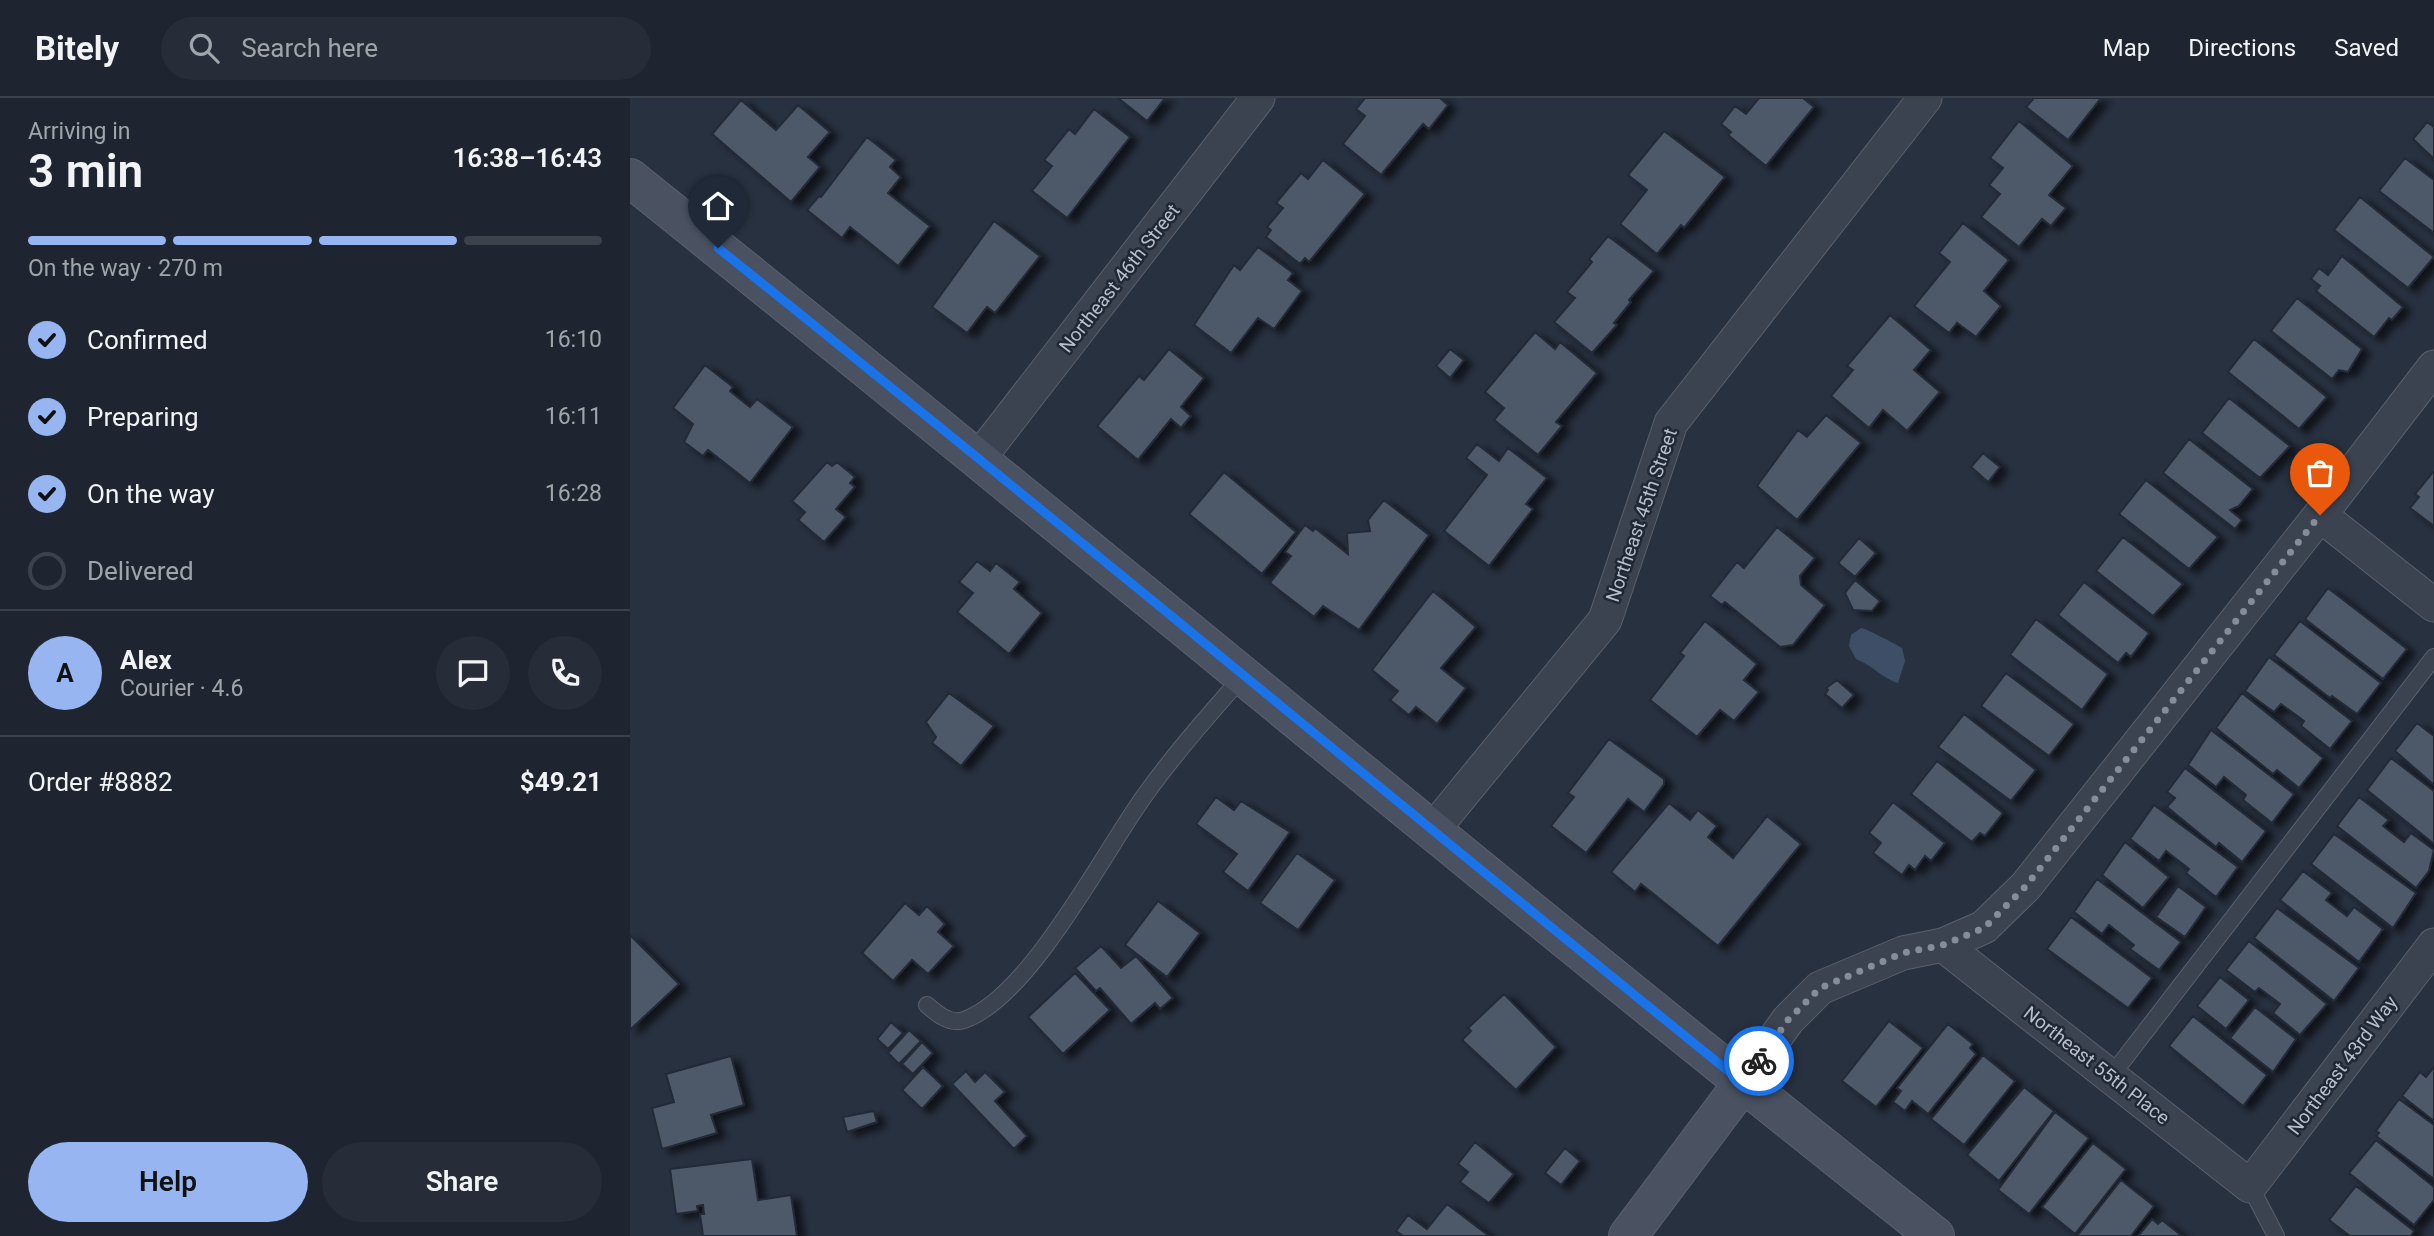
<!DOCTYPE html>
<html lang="en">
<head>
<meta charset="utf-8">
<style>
	body { margin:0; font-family:Roboto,sans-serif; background:#262d38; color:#f1f3f6; height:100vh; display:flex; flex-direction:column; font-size:26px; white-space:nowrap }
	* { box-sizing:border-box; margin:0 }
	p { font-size:23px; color:#a1a5ab }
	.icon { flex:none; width:38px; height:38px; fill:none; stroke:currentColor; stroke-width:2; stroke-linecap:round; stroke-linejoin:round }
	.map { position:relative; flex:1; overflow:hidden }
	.sheet { display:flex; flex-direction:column; background:#1e2530; width:630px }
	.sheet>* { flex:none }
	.pin { position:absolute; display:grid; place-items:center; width:60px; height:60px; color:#fff; margin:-72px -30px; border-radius:50% 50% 50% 0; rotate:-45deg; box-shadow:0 0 7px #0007 }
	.pin .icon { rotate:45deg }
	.courier { position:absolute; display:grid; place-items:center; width:70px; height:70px; margin:-35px; border:5px solid #1a73e8; border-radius:50%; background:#fff; color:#222; box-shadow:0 2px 9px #0007 }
	.headline em { font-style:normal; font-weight:600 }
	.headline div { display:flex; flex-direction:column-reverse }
	.headline { display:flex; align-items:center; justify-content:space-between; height:119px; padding:0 28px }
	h1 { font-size:46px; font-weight:600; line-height:52px }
	.bar { display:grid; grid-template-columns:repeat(4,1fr); gap:10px 7px; align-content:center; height:84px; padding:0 28px }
	.bar i { height:9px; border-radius:5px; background:#3c424c }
	.bar .active { background:#96b5f1 }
	.bar p { grid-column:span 4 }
	.line { display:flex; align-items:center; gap:18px; padding:0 28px; border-top:2px solid #3c424c }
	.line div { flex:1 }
	.round { display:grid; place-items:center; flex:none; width:74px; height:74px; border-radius:37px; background:#262d38 }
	ol { padding:0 28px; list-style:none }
	li { display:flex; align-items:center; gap:21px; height:77px }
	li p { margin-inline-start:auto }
	li .icon { padding:7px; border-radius:50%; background:#96b5f1; color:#111; stroke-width:4 }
	li:last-child { color:#a1a5ab }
	li i { width:38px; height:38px; border:4px solid #3c424c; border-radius:50% }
	.primary-button { display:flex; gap:14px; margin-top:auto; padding:14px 28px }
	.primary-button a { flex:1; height:80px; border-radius:42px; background:#96b5f1; color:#111; font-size:28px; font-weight:600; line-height:80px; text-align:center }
	.primary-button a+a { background:#262d38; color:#f1f3f6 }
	header { display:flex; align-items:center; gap:42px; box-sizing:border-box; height:98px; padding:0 35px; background:#1e2530; border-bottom:2px solid #3c424c }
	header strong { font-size:33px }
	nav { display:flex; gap:38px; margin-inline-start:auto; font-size:24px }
	.search { width:490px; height:63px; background:#262d38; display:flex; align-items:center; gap:18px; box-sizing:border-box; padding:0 24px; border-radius:38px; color:#a1a5ab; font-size:26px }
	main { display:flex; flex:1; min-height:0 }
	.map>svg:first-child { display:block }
	.water { fill:#3f4e67 }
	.building { fill:#4e5868; stroke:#232a37; stroke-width:2; filter:url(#shadow) }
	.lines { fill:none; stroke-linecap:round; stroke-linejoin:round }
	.lane-casing { stroke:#5a616d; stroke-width:18 }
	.street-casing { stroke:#5a616d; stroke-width:35 }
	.secondary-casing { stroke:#5a616d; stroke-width:40 }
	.lane { stroke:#3c4350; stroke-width:16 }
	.street { stroke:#3c4350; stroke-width:33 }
	.secondary { stroke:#4a5262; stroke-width:38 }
	.done { stroke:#868d9a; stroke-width:7; stroke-dasharray:0 12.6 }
	.route { stroke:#1a73e8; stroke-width:9 }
	.labels { text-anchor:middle; stroke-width:5; stroke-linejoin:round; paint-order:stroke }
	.street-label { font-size:19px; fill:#b8beca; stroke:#202835 }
</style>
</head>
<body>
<header>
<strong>Bitely</strong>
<div class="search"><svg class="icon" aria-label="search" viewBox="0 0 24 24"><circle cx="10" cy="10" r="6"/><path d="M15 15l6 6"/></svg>Search here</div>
<nav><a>Map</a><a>Directions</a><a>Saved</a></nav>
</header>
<main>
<section class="sheet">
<div class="headline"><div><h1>3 min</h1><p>Arriving in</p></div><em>16:38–16:43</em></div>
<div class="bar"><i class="active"></i><i class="active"></i><i class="active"></i><i></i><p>On the way · 270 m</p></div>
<ol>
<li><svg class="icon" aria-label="check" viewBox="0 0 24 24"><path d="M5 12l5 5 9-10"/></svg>Confirmed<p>16:10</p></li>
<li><svg class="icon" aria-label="check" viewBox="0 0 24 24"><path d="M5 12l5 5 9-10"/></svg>Preparing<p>16:11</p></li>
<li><svg class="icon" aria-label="check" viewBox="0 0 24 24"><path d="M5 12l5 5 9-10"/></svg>On the way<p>16:28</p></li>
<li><i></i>Delivered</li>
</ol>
<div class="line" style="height:126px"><b class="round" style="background:#96b5f1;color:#111">A</b><div><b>Alex</b><p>Courier · 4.6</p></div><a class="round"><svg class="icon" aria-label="chat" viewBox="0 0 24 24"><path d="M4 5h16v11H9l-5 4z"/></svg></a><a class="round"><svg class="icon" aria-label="phone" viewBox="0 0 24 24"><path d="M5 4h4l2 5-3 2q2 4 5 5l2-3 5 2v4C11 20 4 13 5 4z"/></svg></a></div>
<div class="line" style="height:91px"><div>Order #8882</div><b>$49.21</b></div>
<div class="primary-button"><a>Help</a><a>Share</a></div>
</section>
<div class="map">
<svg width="1804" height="1138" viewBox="0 0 1804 1138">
	<defs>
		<filter id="shadow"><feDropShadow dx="8" dy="4.5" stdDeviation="3.5" flood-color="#0009"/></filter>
	</defs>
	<rect width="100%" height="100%" fill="#283140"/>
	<!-- water -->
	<path class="water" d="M1231,530C1235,530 1267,547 1272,550L1275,563L1268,585C1255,582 1242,567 1226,561L1219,548L1221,537Z"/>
	<!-- building -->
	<path class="building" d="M488,0H535L517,23Z
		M735,0H810L818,7L799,31L793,26L751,77L713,46L735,18L726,11Z
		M1129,0H1173L1184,9L1136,68L1098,37L1101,34L1091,26L1105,8L1116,16Z
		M1404,0H1471L1438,42L1396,9Z
		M111,2L146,32L168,7L200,34L178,59L190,69L161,104L82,36Z
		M464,11L500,39L437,120L402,93L422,68L414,62L439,31L445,36Z
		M1389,23L1443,68L1419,97L1436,110L1421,128L1412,121L1389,149L1351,119L1370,96L1359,87L1373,70L1360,60Z
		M1797,24L1804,29V61L1783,41Z
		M1034,33L1095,79L1054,130L1051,127L1027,156L990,126L1017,92L998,77Z
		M237,39L266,62L260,69L271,79L258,95L300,128L268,168L220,129L212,140L177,112L189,98L191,99Z
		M1775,60L1804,82V135L1749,93Z
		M693,62L735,96L679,164L675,160L670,166L636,139L641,132L637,129L653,110L646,105L671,75L678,81Z
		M1730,99L1804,159L1778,190L1704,132Z
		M364,123L410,158L365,215L357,209L337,235L302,209Z
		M1333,125L1379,162L1354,193L1371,208L1346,239L1327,225L1319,235L1284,208L1320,164L1309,155Z
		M978,138L1024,173L999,202L1001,204L984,225L987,227L962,255L924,224L945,200L937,194L962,164L959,161Z
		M628,149L663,175L658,182L672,193L644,231L628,220L601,255L564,227L604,167L610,172Z
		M1712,158L1773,209L1762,222L1759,220L1744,239L1686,193L1690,188L1681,181L1689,170L1698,177Z
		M1667,200L1732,251L1718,274L1709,272L1702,281L1641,233Z
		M1260,217L1301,252L1284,272L1310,294L1277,333L1253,312L1239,330L1201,298L1223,272L1217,268Z
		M905,234L925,251L930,244L967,275L926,324L932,328L908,357L864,322L874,310L855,294Z
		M1624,241L1697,299L1669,331L1598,274Z
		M539,251L574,280L551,309L561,318L551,330L541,321L508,362L467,328L509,278L514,282Z
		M820,251L834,262L820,280L806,268Z
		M75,267L103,289L100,293L120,309L127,301L163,329L120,385L78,352L73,358L54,344L63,326L43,310Z
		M1599,300L1660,348L1630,380L1572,335Z
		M1196,317L1231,345L1167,422L1127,388L1168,332L1177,339Z
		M1559,341L1623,391L1609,408L1600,412L1612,422L1605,431L1533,375Z
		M847,346L869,363L878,350L917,380L896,406L903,411L859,468L814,433L857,377L836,360Z
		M1353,355L1370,369L1358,384L1341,369Z
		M197,364L202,368L207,364L225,379L220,385L225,389L206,411L216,419L194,444L168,422L175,414L162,403Z
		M594,374L666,434L632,476L559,416Z
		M1803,374H1804V428L1780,410L1789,399L1785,396Z
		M1516,382L1588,439L1559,471L1489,416Z
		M754,402L799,437L729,532L693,508L684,519L640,485L661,458L655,454L675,427L683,433L685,430L718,456L717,435L740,433L738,422Z
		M1147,429L1185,460L1170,478L1171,487L1195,507L1163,547L1150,549L1095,504L1092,507L1080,498L1107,464L1114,470Z
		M1493,439L1553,486L1523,518L1466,473Z
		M1229,440L1246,455L1225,479L1208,465Z
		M347,463L360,473L366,465L390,484L384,491L412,515L379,556L327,514L343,495L329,484Z
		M1225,482L1250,503L1242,513L1223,512L1215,495Z
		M1454,484L1519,535L1501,559L1496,555L1488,565L1428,517Z
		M1698,490L1777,551L1753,581L1675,521Z
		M803,493L846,529L811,570L836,590L807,626L786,609L779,617L760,602L768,593L742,572Z
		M1406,521L1478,576L1452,612L1380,557Z
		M1075,523L1127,566L1114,582L1129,594L1104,623L1090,612L1067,639L1020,602L1054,558L1050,555Z
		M1670,523L1751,585L1727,616L1702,598L1700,600L1644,557Z
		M1639,559L1722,623L1700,651L1671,628L1674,623L1651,606L1644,614L1615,593Z
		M1376,575L1444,626L1419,658L1351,608Z
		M1207,582L1224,597L1212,610L1195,596L1198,592L1196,590Z
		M319,595L364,628L331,668L302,645L306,639L296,624Z
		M1612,595L1693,660L1669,690L1647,672L1643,676L1586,630Z
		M1334,616L1406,672L1381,703L1308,649Z
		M1787,625L1804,638V687L1765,653Z
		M1581,632L1664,696L1642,725L1613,702L1616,697L1594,679L1586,689L1558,667Z
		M979,641L1034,681V686L1014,714L998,701L956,755L921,728L944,699L938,695Z
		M1761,660L1804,693V746L1737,692Z
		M1307,663L1373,715L1355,738L1350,735L1342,744L1281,696Z
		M1555,670L1636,733L1612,764L1589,745L1586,749L1537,709L1545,700L1537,694Z
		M586,699L604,712L611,703L660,734L618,793L593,774L607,756L566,726Z
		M1729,699L1759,722L1753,728L1774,744L1781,735L1804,752L1799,773L1786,790L1707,728Z
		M1263,704L1315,745L1301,763L1295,758L1285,772L1279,767L1272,777L1243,755L1251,745L1239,735Z
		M1039,705L1060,722L1068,712L1087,728L1078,739L1103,760L1137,718L1171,746L1088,848L1011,786L1005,794L981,774Z
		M1524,707L1608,769L1586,799L1556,775L1559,771L1536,753L1529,763L1500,741Z
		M1704,736L1786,795L1763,830L1681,766Z
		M1495,744L1539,779L1513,810L1472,777Z
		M667,755L705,782L668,832L630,805Z
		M1673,773L1702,795L1696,802L1717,818L1724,809L1753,831L1729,864L1650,802Z
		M1467,781L1551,844L1529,872L1500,851L1504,847L1479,827L1472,836L1444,814Z
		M1548,788L1576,809L1555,839L1526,819Z
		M528,803L570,835L537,879L495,847Z
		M275,805L289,817L297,808L315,826L308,834L324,848L298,876L282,862L263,883L232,855Z
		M1647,810L1729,870L1704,903L1624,840Z
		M1441,819L1522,880L1498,910L1417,851Z
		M0,837L49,886L0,932Z
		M1619,843L1697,906L1670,937L1643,915L1650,906L1629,890L1625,894L1596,872Z
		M471,848L491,870L506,858L543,900L530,911L525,905L501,926L470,890L466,893L445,870Z
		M445,875L480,912L433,956L398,919Z
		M1590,879L1619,902L1596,931L1567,908Z
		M874,896L926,949L886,992L832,942L841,933L838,930Z
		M1625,909L1666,941L1643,974L1600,940Z
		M1563,918L1637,977L1613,1008L1539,948Z
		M1259,923L1293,950L1246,1009L1212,983Z
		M261,924L273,935L258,951L247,941Z
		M1318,926L1343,946L1340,950L1346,956L1298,1016L1282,1003L1275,1013L1263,1004L1271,993L1267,990Z
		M279,932L291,943L269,966L258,955Z
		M292,944L303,955L283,976L272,966Z
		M1353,957L1385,983L1334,1047L1301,1021Z
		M101,958L114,1007L81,1017L87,1035L32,1051L22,1010L44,1004L36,976Z
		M293,969L313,988L292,1011L272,992Z
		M1804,969V1023L1772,998L1790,974L1796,979Z
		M336,973L345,984L355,974L375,994L365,1003L397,1038L384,1051L322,986Z
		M1394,989L1424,1013L1369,1083L1337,1057Z
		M1769,1001L1804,1027V1081L1746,1038L1749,1035L1746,1033Z
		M244,1013L247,1024L217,1034L213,1019Z
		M1425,1014L1459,1040L1399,1116L1368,1092Z
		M1746,1042L1804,1089V1102L1784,1127L1719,1075Z
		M845,1044L884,1076L859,1105L830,1084L838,1074L828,1066Z
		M1463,1045L1496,1071L1445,1136L1412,1109Z
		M935,1050L950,1063L931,1087L915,1075Z
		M122,1061L128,1102L161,1097L167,1138H73L70,1116H74L73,1107L67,1108L68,1113L46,1116L40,1071Z
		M1491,1082L1524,1108L1501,1138H1447Z
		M1726,1088L1784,1133L1781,1138H1720L1699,1122Z
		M817,1106L859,1138H773L766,1133L778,1117L797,1131Z
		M1522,1121L1528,1126L1532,1122L1552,1138H1508Z"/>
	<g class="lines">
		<defs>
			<path id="lane" d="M297,907C306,915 320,927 334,922C400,899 473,755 515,697C545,655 579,617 613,578
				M1481,978L1804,559
				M1620,1088L1646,1138"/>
			<path id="street" d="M350,359L628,0
				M1690,417L1804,507
				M802,733L975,522L1041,325L1295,0
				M1313,847L1620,1088L1804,847
				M1113,985L1158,922L1190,890L1273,855L1313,847L1354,829L1396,788L1690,417L1804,269"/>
			<path id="secondary" d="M0,80C438,430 866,790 1305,1138
				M998,1138L1113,985"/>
		</defs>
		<!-- lane casing -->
		<use href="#lane" class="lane-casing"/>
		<!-- street casing -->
		<use href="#street" class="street-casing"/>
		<!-- secondary casing -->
		<use href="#secondary" class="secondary-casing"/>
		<!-- lane -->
		<use href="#lane" class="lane"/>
		<!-- street -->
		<use href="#street" class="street"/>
		<!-- secondary -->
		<use href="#secondary" class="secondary"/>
	</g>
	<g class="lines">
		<!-- done -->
		<path class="done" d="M1129,963L1158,922L1190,890L1273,855L1313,847L1354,830L1396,788L1690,417"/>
		<!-- route -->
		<path class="route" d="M88,150C432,425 770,708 1113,985L1129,963"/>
	</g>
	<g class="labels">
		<!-- street labels -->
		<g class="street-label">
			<text transform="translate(489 180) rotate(-52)" y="7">Northeast 46th Street</text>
			<text transform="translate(1011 417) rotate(-71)" y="7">Northeast 45th Street</text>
			<text transform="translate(1467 967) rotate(38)" y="7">Northeast 55th Place</text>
			<text transform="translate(1712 967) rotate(-53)" y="7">Northeast 43rd Way</text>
		</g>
	</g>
</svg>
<div class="pin" style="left:1690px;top:417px;background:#ea580c"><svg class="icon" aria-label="bag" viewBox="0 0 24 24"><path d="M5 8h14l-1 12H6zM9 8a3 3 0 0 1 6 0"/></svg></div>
<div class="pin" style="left:88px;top:150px;background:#1f2937"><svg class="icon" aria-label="home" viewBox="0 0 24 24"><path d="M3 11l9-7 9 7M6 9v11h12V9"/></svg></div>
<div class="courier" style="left:1129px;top:963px"><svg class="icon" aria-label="bike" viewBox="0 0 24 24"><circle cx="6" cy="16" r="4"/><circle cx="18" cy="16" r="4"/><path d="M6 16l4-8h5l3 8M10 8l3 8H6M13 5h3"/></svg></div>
</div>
</main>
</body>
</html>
